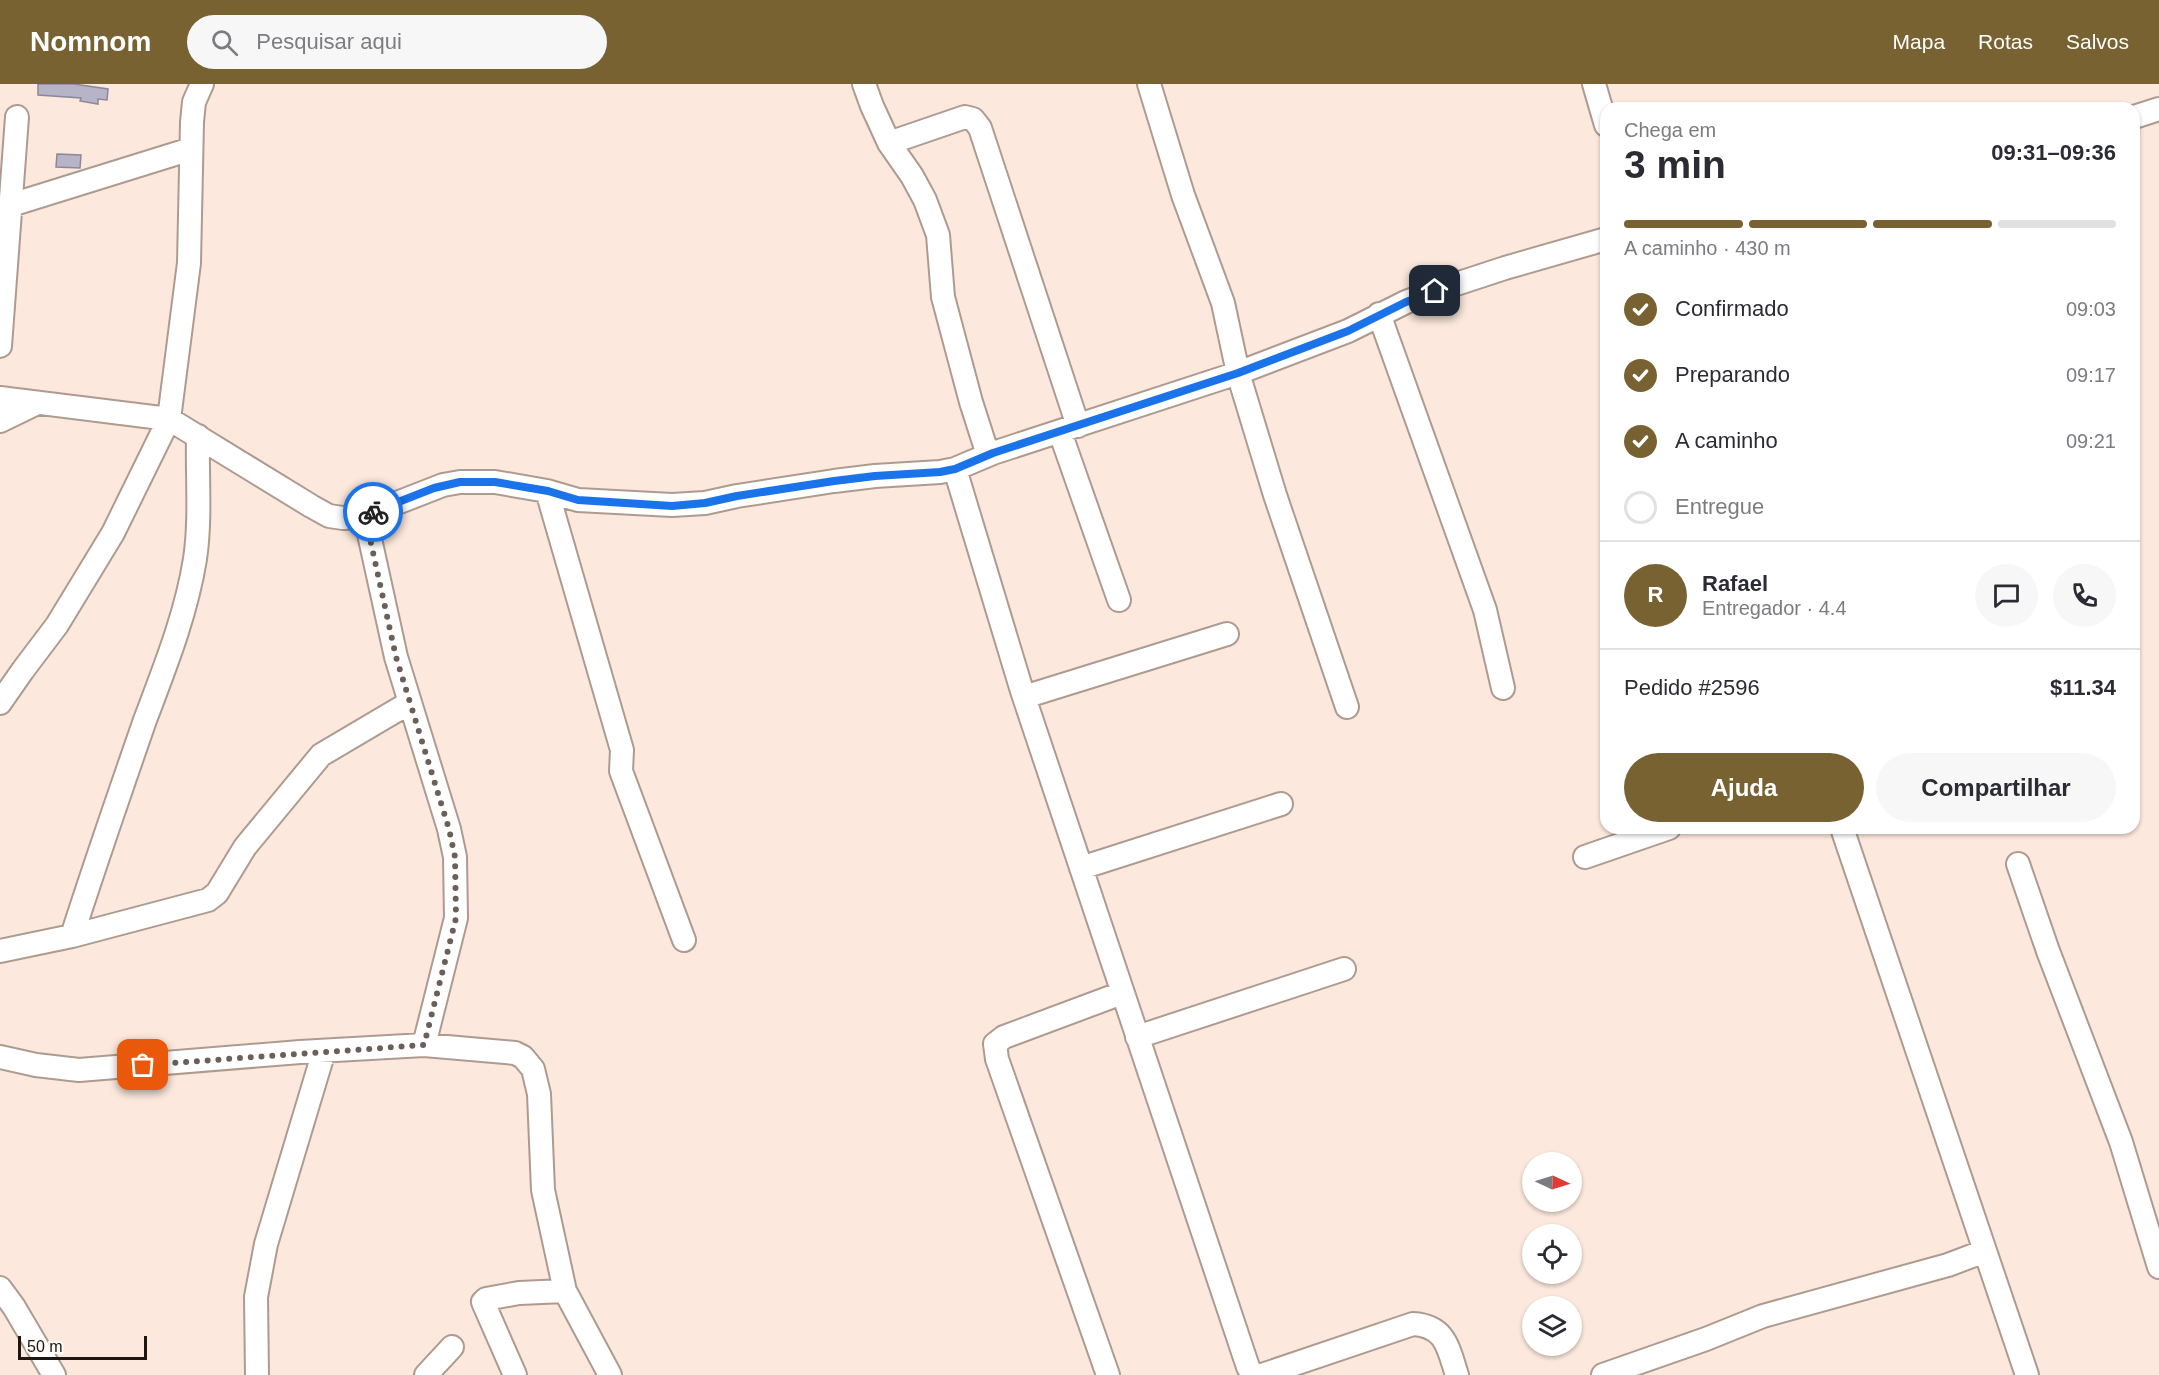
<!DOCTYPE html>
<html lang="pt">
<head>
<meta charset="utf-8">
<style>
	body { margin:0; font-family:Helvetica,sans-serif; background:#f7f7f7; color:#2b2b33; height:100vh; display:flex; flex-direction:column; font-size:22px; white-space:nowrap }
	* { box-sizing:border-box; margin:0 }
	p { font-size:20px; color:#7c7c81 }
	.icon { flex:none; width:33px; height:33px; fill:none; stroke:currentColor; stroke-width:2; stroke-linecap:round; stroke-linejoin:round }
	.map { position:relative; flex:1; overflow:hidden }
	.sheet { position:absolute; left:1600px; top:18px; width:540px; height:732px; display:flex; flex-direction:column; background:#fff; border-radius:18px; box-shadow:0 2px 4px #0004 }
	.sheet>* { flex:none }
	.needle { width:39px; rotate:94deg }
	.buttons { position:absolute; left:1522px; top:1068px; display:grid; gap:12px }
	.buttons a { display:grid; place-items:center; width:60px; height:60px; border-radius:50%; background:#fff; box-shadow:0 2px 4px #0004; font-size:30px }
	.scale { position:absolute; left:18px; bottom:15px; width:129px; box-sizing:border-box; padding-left:6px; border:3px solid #1d1612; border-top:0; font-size:16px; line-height:21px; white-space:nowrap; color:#1d1612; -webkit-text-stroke:4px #fdf9f6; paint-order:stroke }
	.pin { position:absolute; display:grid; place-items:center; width:51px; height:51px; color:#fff; margin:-26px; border-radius:12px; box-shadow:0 3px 9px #0006 }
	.courier { position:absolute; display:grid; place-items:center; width:60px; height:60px; margin:-30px; border:4px solid #1a73e8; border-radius:50%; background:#fff; color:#222; box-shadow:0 2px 8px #0007 }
	.headline em { font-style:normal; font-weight:800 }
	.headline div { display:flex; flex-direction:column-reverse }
	.headline { display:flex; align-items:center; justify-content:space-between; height:102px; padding:0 24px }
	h1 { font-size:39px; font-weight:800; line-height:45px }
	.bar { display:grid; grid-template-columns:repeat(4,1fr); gap:9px 6px; align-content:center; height:72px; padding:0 24px }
	.bar i { height:8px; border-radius:4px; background:#e1e1e2 }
	.bar .selected { background:#796232 }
	.bar p { grid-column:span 4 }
	.line { display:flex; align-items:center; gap:15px; padding:0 24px; border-top:2px solid #e1e1e2 }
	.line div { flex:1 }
	.round { display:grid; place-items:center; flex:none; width:63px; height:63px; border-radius:32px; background:#f7f7f7 }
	ol { padding:0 24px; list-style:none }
	li { display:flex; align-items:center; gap:18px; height:66px }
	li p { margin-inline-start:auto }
	li .icon { padding:6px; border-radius:50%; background:#796232; color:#fff; stroke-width:4 }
	li:last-child { color:#7c7c81 }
	li i { width:33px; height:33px; border:3px solid #e1e1e2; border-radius:50% }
	.action { display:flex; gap:12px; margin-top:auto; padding:12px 24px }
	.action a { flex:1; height:69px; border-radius:36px; background:#796232; color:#fff; font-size:24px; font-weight:800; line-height:69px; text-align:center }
	.action a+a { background:#f7f7f7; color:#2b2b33 }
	header { display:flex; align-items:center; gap:36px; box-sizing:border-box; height:84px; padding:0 30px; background:#796232; color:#fff }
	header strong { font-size:28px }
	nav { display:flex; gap:33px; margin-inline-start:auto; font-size:21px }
	.search { width:420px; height:54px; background:#f7f7f7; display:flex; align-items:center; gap:15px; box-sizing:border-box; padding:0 21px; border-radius:33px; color:#7c7c81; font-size:22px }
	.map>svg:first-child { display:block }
	.building { fill:#b7b4c8; stroke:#8b889b; stroke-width:1.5 }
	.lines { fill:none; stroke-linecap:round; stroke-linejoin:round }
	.minor-casing { stroke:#ae9b90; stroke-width:26 }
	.minor { stroke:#fff; stroke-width:22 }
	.done { stroke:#6b6059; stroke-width:6; stroke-dasharray:0 10.8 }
	.route { stroke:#1a73e8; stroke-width:8 }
</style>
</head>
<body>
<header>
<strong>Nomnom</strong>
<div class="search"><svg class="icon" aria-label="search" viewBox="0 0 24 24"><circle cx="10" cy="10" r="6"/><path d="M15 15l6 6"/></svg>Pesquisar aqui</div>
<nav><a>Mapa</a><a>Rotas</a><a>Salvos</a></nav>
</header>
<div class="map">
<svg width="2159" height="1291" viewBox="0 0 2159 1291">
	<rect width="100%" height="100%" fill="#fce8dc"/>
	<!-- building -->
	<path class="building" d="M38,0H74L108,5L107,16L98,15V20L80,17L81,14L38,11Z
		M57,70L81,71L80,84L56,83Z"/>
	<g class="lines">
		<defs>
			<path id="minor" d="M864,0L872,22L889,59L912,92L925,116L938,151L943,213L971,318L988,371
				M1149,0L1183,111L1223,219L1238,289L1275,411L1347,623
				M1594,0L1606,41
				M2134,33L2159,25
				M889,59L965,33L973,35L980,44L1078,342
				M11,121L191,65
				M1379,230L1485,526L1503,604
				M0,262L17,33
				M0,314L169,335L311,422L329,432L343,434L361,433L443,401L460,398H495L547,407L578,416L672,421L705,419L737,412L834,397L875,392L940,388L955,385L993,369L1238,289L1348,247L1406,218L1435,207L1505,184L1606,155
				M0,337L35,320
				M1060,348L1119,516
				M955,385L1022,607L1248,1283L1252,1289L1257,1291
				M547,407L622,666L621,687L684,856
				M365,432L396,573L449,745L455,773L456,834L424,961
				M1024,613L1227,550
				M0,619L23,586L57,541L113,449L169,335L189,179L192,38L194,18L202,0
				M1842,744L2027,1291
				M1585,773L1669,744
				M2018,780L2048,867L2121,1058L2159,1183
				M1081,784L1281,720
				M72,852C95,780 120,708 145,636C165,583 186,531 195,475C201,435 197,392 198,352
				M0,867L72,852L208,816L217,809L245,763L321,671L409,619
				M1137,953L1344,885
				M0,973L36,981L79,986L300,968L424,961L515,969L523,973L533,985L539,1010L543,1106L565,1207L610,1291
				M0,1204L14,1223L54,1291
				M257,1291L256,1213L266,1160L324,967
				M426,1291L452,1263
				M515,1291L483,1218L486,1215L519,1209L565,1207
				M1108,1291L997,975L995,960L1004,953L1122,909
				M1262,1291L1413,1240C1446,1242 1448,1264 1457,1291
				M1603,1291L1706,1255L1763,1232L1948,1181L1985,1167"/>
		</defs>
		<!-- minor casing -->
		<use href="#minor" class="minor-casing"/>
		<!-- minor -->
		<use href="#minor" class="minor"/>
	</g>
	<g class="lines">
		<!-- done -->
		<path class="done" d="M143,981L424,961L456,834L455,773L449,745L396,573L365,432L373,428"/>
		<!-- route -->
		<path class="route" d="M373,428L434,404L460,398H495L548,407L578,416L672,422L705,419L737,412L834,397L875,392L940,388L955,385L993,369L1238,289L1348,247L1406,218L1435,207"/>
	</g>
</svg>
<div class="buttons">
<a><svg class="needle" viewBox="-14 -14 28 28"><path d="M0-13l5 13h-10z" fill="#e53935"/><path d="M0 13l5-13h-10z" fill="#7c7c81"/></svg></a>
<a><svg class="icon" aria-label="locate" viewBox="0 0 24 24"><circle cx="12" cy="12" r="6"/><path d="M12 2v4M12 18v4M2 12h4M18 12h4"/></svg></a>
<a><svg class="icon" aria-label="layers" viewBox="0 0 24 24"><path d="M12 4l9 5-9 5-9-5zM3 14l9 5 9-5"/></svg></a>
</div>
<div class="scale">50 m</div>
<div class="pin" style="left:143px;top:981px;background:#ea580c"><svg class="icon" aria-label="bag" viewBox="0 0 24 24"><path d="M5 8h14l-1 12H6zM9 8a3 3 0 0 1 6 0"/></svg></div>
<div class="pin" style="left:1435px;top:207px;background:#1f2937"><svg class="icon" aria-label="home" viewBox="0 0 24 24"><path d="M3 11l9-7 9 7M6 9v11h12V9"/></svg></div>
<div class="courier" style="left:373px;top:428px"><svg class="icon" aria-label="bike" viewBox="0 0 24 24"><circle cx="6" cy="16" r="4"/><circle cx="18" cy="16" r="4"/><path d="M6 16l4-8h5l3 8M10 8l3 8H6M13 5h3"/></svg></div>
<section class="sheet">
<div class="headline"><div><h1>3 min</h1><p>Chega em</p></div><em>09:31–09:36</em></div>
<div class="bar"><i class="selected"></i><i class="selected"></i><i class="selected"></i><i></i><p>A caminho · 430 m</p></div>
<ol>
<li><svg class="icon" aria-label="check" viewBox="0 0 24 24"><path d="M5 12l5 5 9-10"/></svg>Confirmado<p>09:03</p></li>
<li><svg class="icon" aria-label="check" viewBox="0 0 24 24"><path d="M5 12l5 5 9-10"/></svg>Preparando<p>09:17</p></li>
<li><svg class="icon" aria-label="check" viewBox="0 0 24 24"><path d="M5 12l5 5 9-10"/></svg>A caminho<p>09:21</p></li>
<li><i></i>Entregue</li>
</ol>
<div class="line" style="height:108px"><b class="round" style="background:#796232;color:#fff">R</b><div><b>Rafael</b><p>Entregador · 4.4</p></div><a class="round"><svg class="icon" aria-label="chat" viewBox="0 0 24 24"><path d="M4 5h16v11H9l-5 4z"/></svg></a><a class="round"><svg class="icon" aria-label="phone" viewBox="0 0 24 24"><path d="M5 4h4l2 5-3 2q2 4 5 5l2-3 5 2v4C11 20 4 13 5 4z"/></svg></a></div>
<div class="line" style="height:78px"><div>Pedido #2596</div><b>$11.34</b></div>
<div class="action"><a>Ajuda</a><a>Compartilhar</a></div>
</section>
</div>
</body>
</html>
